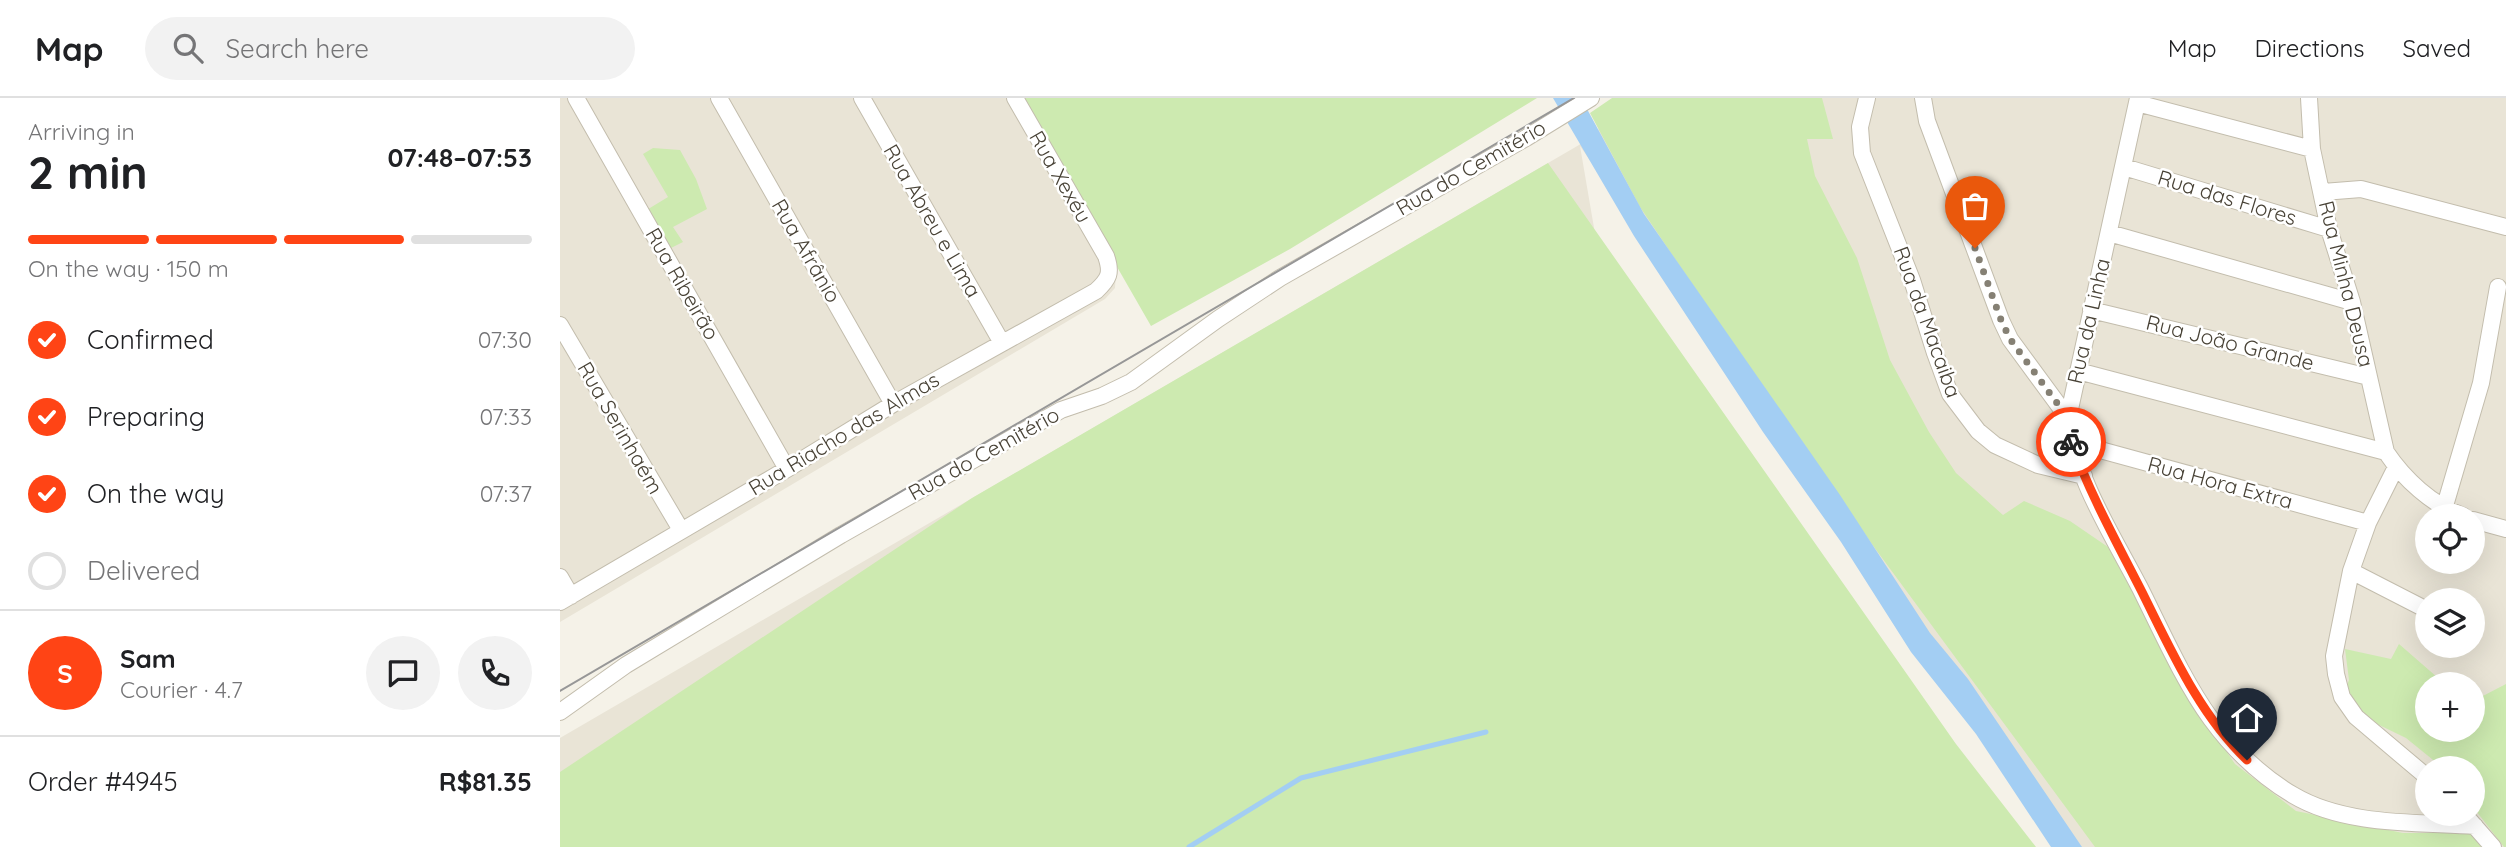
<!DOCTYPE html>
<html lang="en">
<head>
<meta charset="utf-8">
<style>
	body { margin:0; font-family:Quicksand,sans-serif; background:#f2f2f2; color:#202124; height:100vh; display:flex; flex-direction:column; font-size:26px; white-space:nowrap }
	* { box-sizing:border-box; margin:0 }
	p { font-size:23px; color:#757577 }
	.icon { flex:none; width:38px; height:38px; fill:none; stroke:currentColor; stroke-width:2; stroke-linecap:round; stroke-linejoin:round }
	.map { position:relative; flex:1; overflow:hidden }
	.sheet { display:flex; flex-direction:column; background:#fff; width:560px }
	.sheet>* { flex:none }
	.tools { position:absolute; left:1855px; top:406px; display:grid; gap:14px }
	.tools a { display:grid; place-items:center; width:70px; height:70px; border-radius:50%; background:#fff; box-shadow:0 7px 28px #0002; font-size:35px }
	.pin { position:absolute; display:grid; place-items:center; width:60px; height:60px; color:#fff; margin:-72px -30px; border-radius:50% 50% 50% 0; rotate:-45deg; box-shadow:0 0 7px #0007 }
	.pin .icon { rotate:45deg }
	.courier { position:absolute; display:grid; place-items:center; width:70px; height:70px; margin:-35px; border:5px solid #ff4415; border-radius:50%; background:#fff; color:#222; box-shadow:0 2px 9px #0007 }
	.summary em { font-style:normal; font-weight:700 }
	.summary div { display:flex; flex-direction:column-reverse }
	.summary { display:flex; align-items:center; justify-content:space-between; height:119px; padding:0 28px }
	h1 { font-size:46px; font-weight:700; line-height:52px }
	.bar { display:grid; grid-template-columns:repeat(4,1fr); gap:10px 7px; align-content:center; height:84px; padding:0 28px }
	.bar i { height:9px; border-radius:5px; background:#e0e0e0 }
	.bar .selected { background:#ff4415 }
	.bar p { grid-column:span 4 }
	.line { display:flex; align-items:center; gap:18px; padding:0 28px; border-top:2px solid #e0e0e0 }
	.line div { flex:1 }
	.round { display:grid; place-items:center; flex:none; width:74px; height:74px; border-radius:37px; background:#f2f2f2 }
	ol { padding:0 28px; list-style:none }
	li { display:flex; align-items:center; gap:21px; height:77px }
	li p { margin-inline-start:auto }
	li .icon { padding:7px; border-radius:50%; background:#ff4415; color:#fff; stroke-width:4 }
	li:last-child { color:#757577 }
	li i { width:38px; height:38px; border:4px solid #e0e0e0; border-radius:50% }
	header { display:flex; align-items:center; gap:42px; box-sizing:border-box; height:98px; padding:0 35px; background:#fff; border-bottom:2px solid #e0e0e0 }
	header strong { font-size:33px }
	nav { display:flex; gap:38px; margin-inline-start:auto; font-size:24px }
	.search { width:490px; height:63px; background:#f2f2f2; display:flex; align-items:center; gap:18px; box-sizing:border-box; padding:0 24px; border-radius:38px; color:#757577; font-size:26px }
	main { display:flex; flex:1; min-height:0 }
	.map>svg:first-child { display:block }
	.residential { fill:#e9e4d6; fill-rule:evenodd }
	.green { fill:#cdeab0 }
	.water { fill:#a3cef3 }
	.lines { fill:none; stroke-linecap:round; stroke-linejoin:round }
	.stream { stroke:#a3cef3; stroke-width:5 }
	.minor-casing { stroke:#c3bdad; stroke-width:18 }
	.minor { stroke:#fff; stroke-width:16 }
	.tram { stroke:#979797; stroke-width:2 }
	.done { stroke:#858074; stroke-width:7; stroke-dasharray:0 12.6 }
	.route { stroke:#ff4415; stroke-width:9 }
	.labels { text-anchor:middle; stroke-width:5; stroke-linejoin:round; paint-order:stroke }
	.street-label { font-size:21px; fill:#484236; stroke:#fff }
</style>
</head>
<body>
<header>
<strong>Map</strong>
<div class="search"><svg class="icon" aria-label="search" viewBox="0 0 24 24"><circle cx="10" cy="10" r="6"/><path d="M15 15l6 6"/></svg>Search here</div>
<nav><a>Map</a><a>Directions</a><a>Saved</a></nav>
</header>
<main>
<section class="sheet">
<div class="summary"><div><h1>2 min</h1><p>Arriving in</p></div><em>07:48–07:53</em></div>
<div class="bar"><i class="selected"></i><i class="selected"></i><i class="selected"></i><i></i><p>On the way · 150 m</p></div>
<ol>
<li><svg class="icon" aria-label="check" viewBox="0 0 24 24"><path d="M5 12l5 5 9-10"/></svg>Confirmed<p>07:30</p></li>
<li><svg class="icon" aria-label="check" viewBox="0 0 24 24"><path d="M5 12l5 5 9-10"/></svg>Preparing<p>07:33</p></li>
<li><svg class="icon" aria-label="check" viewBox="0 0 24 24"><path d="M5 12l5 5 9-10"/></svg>On the way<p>07:37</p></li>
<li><i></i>Delivered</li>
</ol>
<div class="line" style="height:126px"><b class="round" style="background:#ff4415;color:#fff">S</b><div><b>Sam</b><p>Courier · 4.7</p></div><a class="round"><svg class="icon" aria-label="chat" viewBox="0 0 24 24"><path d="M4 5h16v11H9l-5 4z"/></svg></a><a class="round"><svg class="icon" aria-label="phone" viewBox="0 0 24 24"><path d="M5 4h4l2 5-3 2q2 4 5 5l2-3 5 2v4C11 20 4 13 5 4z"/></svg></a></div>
<div class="line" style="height:91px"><div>Order #4945</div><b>R$81.35</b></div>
</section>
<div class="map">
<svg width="1946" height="749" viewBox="0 0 1946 749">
	<rect width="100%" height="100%" fill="#f5f2e8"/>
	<!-- residential -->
	<path class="residential" d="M0,0H460L556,174L555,190L545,201L0,524Z
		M1077,0H1946V749H1506L1020,48L1140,749H0V640L1019,47ZM1867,418H1913V464H1867ZM1867,502H1913V548H1867ZM1867,586H1913V632H1867ZM1867,670H1913V716H1867Z"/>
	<!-- green -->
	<path class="green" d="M460,0H977L730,151L591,228Z
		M1052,0H1262L1273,41H1247L1255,78L1297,160L1330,262L1369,334L1396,375L1443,417L1464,403L1510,423L1548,449L1635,607L1675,666L1736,713L1843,735H1911L1921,749H1535L1314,449L1115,161L1080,109L1030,15Z
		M93,50L120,52L136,81L147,111L113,129L123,144L107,152L85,113L108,99L83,56Z
		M988,65L1396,646L1476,749H0V674L412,400Z
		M1839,546L1885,586H1867V632H1913V599L1917,601L1946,586V749H1944L1913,709V670H1883L1846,640L1813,624L1782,599L1789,582L1785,551L1831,561Z"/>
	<!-- water -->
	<path class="water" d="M993,0H1021L1084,116L1280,397L1370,535L1408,581L1522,749H1491L1416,636L1351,554L1281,444L1203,334L1074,138Z"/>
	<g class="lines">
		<!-- stream -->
		<path class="stream" d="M629,749L741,680L926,634"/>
		<defs>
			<path id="minor" d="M16,0L227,371
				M159,0L333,306
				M302,0L442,245
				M1307,0L1300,29L1302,55L1352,182L1375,255L1390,296L1418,333L1435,347L1478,367L1524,378
				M1363,0L1367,23L1441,222L1450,241L1508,320
				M1578,0L1508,320C1515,380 1552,436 1580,490C1601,532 1624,584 1651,621C1673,651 1701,678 1733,697C1785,728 1856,724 1915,728
				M1749,0L1752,51L1769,131L1792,204L1826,354C1844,381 1872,407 1903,418
				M1577,5L1752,51
				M1564,69L1769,131
				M1763,94L1801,91L1946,129
				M1549,135L1792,204
				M1531,212L1809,279
				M0,227L121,432
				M1518,273L1826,354
				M1511,344L1808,425
				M1836,369L1808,425L1791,473L1774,558L1776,576L1782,599L1796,619L1867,679
				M1884,411L1921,285L1938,189
				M1913,422L1946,431
				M1791,473L1867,512
				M0,479L11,498
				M0,504L227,371L333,306L536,193C549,181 552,175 546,158L455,0
				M0,614L66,567L281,437L501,312L542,298L571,284L658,221L720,180L966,40L1031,0
				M1904,716L1933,749"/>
		</defs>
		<!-- minor casing -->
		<use href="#minor" class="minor-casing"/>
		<!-- minor -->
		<use href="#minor" class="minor"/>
		<!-- tram -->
		<path class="tram" d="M0,593L1014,0"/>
	</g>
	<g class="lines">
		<!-- done -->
		<path class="done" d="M1415,150L1441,222L1450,241L1508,320L1511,344"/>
		<!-- route -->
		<path class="route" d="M1511,344C1530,396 1557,445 1582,494C1611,552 1639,616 1687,662"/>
	</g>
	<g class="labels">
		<!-- street labels -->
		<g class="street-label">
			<text transform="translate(911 70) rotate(-30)" y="7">Rua do Cemitério</text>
			<text transform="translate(500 79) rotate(60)" y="7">Rua Xexéu</text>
			<text transform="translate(1667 100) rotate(17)" y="7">Rua das Flores</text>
			<text transform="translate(372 123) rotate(60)" y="7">Rua Abreu e Lima</text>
			<text transform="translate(246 153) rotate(60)" y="7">Rua Afrânio</text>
			<text transform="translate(122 186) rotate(60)" y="7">Rua Ribeirão</text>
			<text transform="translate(1786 186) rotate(76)" y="7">Rua Minha Deusa</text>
			<text transform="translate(1529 223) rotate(-77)" y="7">Rua da Linha</text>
			<text transform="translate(1367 224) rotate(70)" y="7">Rua da Macaiba</text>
			<text transform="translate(1670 245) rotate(14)" y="7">Rua João Grande</text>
			<text transform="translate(60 330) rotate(60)" y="7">Rua Serinhaém</text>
			<text transform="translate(284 336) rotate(-31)" y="7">Rua Riacho das Almas</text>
			<text transform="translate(424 356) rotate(-29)" y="7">Rua do Cemitério</text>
			<text transform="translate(1660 385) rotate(15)" y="7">Rua Hora Extra</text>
		</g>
	</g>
</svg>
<div class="tools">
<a><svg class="icon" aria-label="locate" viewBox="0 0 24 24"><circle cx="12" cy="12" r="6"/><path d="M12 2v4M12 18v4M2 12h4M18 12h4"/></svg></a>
<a><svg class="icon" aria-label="layers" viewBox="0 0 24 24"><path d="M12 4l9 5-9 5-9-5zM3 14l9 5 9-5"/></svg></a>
<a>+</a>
<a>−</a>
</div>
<div class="pin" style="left:1415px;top:150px;background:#ea580c"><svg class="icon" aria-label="bag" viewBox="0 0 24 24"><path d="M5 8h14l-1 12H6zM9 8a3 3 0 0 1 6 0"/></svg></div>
<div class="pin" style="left:1687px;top:662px;background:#1f2937"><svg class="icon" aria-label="home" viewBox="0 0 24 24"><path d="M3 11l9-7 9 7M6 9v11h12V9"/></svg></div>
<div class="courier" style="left:1511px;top:344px"><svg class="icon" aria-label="bike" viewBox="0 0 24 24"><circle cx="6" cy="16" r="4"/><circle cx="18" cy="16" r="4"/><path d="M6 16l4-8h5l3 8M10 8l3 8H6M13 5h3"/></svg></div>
</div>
</main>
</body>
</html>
